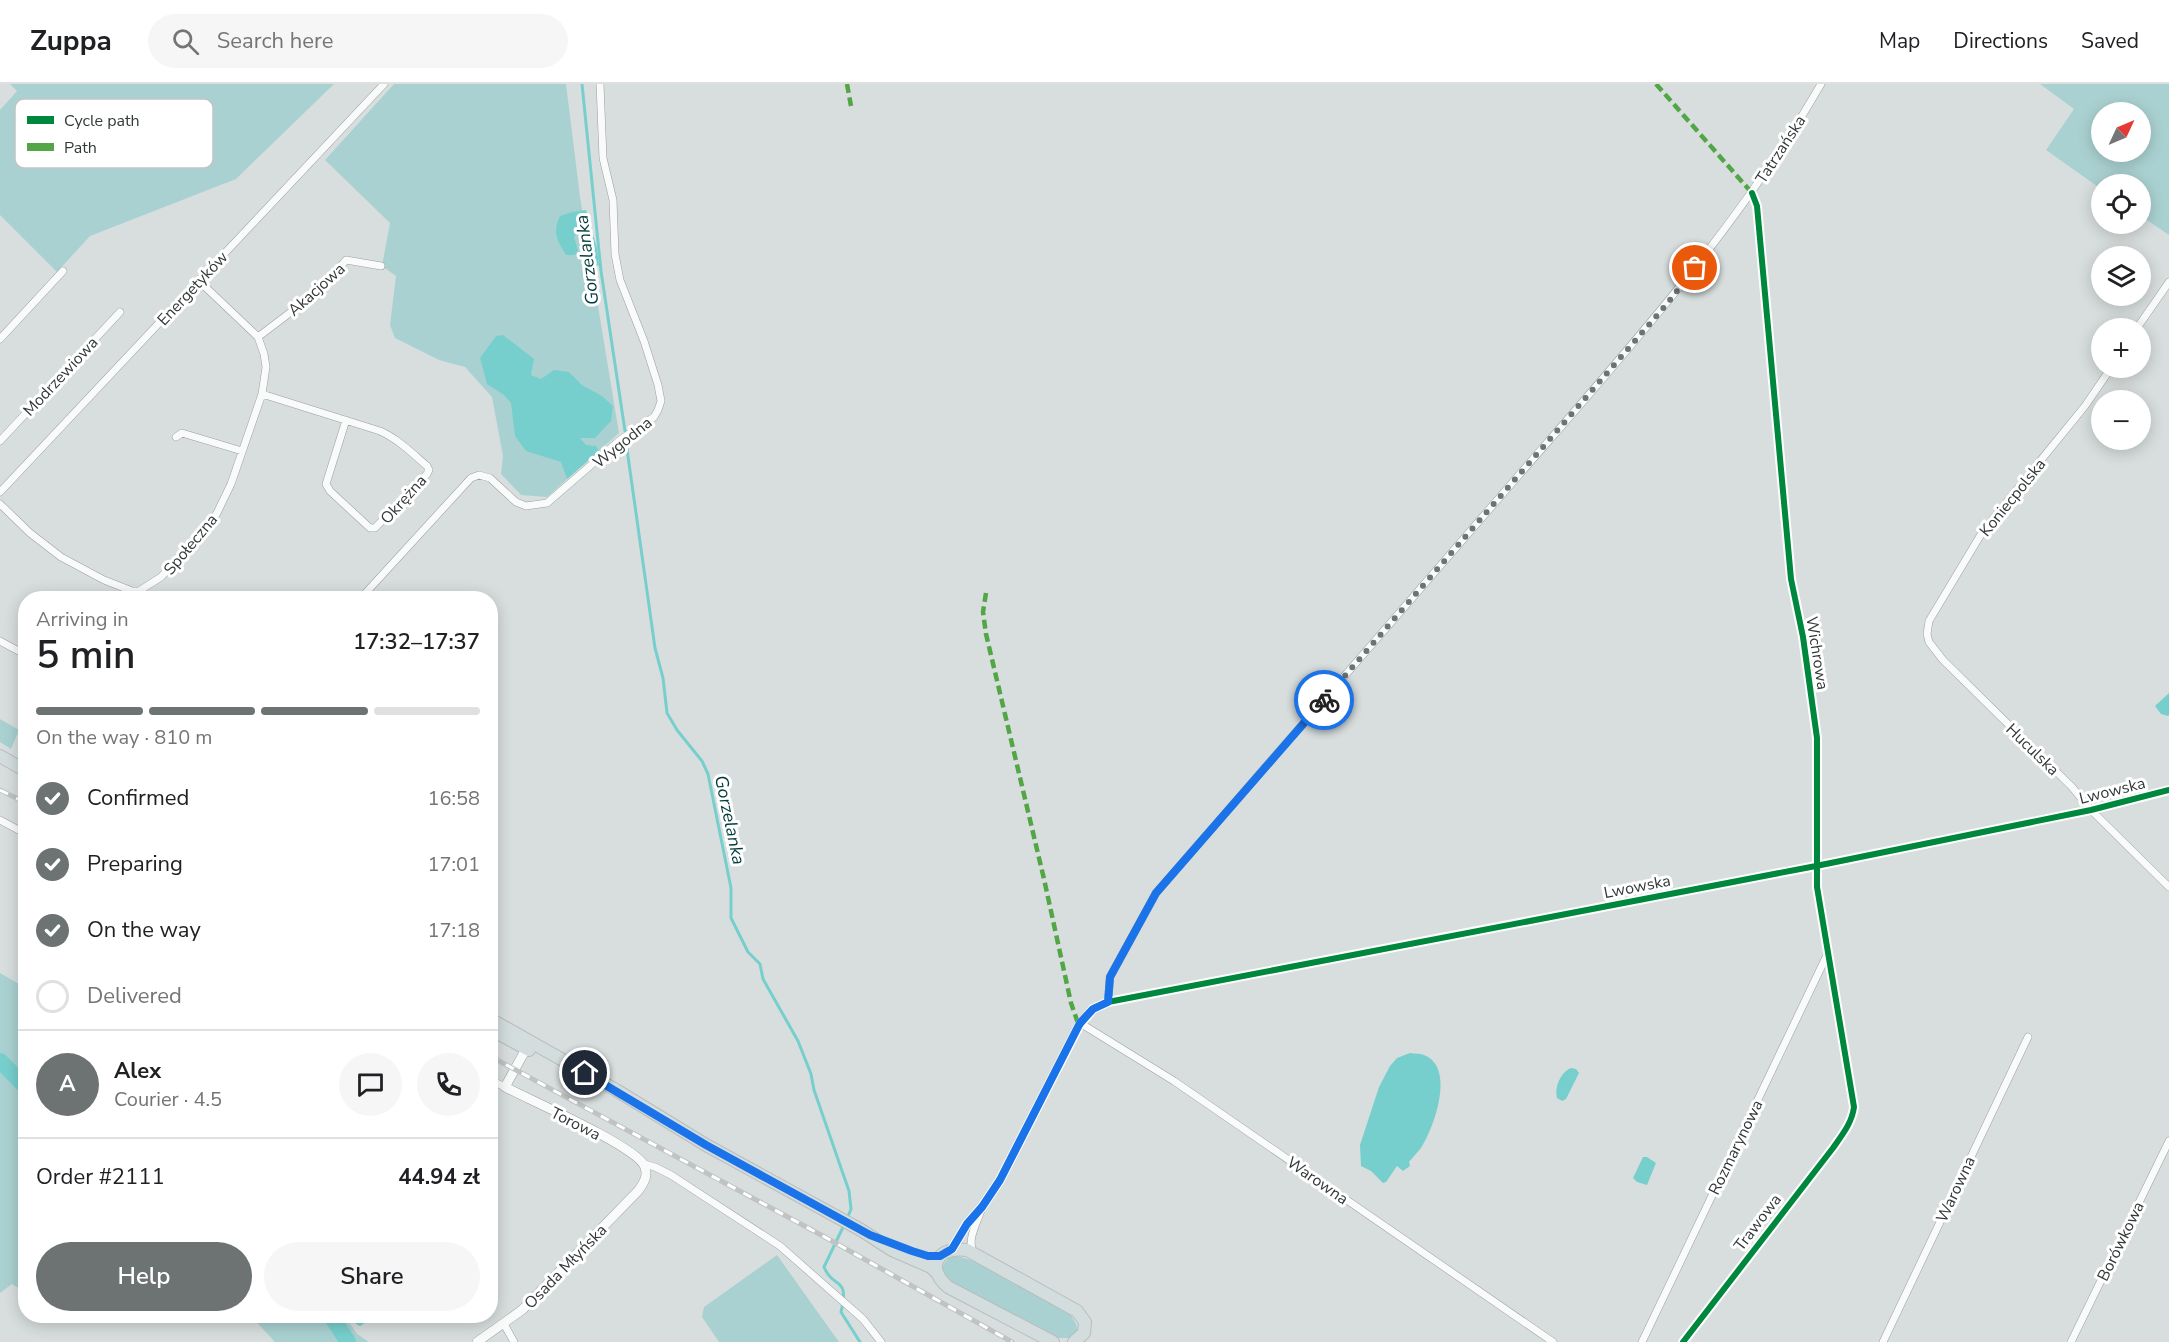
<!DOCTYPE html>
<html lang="en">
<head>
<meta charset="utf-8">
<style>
	body { margin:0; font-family:"Nunito Sans",sans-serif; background:#f6f6f6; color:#202124; height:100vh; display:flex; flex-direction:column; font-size:22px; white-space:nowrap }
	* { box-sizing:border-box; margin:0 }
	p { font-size:20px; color:#757577 }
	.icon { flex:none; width:33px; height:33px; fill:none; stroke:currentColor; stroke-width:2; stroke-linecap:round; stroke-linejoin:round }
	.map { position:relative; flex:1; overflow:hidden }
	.drawer { position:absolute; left:18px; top:507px; width:480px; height:732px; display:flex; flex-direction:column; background:#fff; border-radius:24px; box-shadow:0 3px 15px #0003 }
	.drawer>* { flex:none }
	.needle { width:39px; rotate:46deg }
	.tools { position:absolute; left:2091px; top:18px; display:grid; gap:12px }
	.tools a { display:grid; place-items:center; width:60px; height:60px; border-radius:50%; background:#fff; box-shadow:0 3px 15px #0003; font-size:30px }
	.pin { position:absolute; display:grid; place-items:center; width:51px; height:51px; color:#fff; margin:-26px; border:3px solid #fff; border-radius:50%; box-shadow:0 2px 6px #0007 }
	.courier { position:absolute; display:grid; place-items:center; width:60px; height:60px; margin:-30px; border:4px solid #1a73e8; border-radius:50%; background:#fff; color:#222; box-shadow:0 2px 8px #0007 }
	.head em { font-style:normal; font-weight:600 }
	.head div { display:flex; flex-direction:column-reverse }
	.head { display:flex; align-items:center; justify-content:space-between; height:102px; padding:0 18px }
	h1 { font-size:39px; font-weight:600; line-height:45px }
	.bar { display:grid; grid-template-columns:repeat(4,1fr); gap:9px 6px; align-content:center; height:72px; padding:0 18px }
	.bar i { height:8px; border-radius:4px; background:#e0e0e0 }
	.bar .current { background:#6d7272 }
	.bar p { grid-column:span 4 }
	.line { display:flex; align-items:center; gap:15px; padding:0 18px; border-top:2px solid #e0e0e0 }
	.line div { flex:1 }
	.round { display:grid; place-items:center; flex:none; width:63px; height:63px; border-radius:32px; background:#f6f6f6 }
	ol { padding:0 18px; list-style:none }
	li { display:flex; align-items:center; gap:18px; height:66px }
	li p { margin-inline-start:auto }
	li .icon { padding:6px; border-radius:50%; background:#6d7272; color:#fff; stroke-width:4 }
	li:last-child { color:#757577 }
	li i { width:33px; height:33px; border:3px solid #e0e0e0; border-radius:50% }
	.button { display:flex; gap:12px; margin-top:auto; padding:12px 18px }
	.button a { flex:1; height:69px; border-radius:36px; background:#6d7272; color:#fff; font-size:24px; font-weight:600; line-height:69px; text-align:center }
	.button a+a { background:#f6f6f6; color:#202124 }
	header { display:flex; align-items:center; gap:36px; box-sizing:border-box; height:84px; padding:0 30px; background:#fff; border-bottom:2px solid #e0e0e0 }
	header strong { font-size:28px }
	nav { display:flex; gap:33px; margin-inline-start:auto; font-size:21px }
	.search { width:420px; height:54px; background:#f6f6f6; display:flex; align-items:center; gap:15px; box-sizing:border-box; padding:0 21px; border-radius:33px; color:#757577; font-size:22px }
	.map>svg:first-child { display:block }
	.green { fill:#aad1d1; fill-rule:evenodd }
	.water { fill:#77cfcd }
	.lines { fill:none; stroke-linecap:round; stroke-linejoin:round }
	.stream { stroke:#77cfcd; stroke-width:3 }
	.river { stroke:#77cfcd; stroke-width:16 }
	.minor-casing { stroke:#9aa09f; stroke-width:8 }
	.tertiary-casing { stroke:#9aa09f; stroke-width:10 }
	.primary-casing { stroke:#b9bcbc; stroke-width:14 }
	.minor { stroke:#f9fafa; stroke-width:7 }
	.tertiary { stroke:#f9fafa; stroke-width:9 }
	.primary { stroke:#d3dddd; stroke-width:12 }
	.rail-casing { stroke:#c1c3c3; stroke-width:5 }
	.rail { stroke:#fff; stroke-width:3; stroke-dasharray:9; stroke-linecap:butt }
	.quiet { stroke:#52a645; stroke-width:4.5; stroke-dasharray:9 4.5; stroke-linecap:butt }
	.cycleway-casing { stroke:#fff; stroke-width:10 }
	.cycleway { stroke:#00873e; stroke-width:6 }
	.done { stroke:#6d7272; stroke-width:6; stroke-dasharray:0 10.8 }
	.route { stroke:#1a73e8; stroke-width:8 }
	.labels { text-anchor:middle; stroke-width:6; stroke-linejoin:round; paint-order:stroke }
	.street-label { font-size:16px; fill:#333838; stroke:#fff }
	.water-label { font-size:18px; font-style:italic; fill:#003a3a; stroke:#fff }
	.key { fill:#fff; stroke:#c2c3c3; stroke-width:1.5 }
	.key-label { font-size:16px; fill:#333838 }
</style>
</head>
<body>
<header>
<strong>Zuppa</strong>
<div class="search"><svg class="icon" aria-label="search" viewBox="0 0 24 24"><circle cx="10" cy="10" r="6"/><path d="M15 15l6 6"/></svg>Search here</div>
<nav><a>Map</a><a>Directions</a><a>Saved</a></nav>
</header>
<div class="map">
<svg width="2169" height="1258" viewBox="0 0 2169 1258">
	<rect width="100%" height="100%" fill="#d8dede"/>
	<!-- green -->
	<path class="green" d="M10,0H334L236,95L90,152L57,188L0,131V26L17,7Z
		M394,0H566L580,113L619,349L547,413L521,411L501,390L503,372L492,313L465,283L439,276L395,254L390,241L396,192L382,182L390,139L325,76Z
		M2040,0H2169V151L2141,132L2140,100H2102L2101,105L2046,66L2074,25ZM2140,28V68H2102V28Z
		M0,635L19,646L11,665L0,658Z
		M0,889L26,904L25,1208L12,1200L0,1209Z
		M777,1171L839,1258H719L702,1233L704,1223Z
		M957,1172L974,1177L1068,1226L1076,1240L1078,1249L1071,1254H1057L952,1200L944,1191L941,1183L949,1174Z
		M251,1232H345L357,1250L369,1258H275Z"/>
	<!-- water -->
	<path class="water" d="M586,126L597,164L599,182L592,179L579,147L574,153L578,166L575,171H566C557,156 552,149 560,132L572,128Z
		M503,251L534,275L531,291L541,295L554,286L569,288L582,301L602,312L613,322L611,337L595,354H580L586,361L596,362L599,367L567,395L561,378L526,367L515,352L511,319L504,311L487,300L480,274L496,252Z
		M2169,609V631L2168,632L2161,630L2155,622Z
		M1410,969C1414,970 1420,969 1424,971C1456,983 1434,1044 1421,1064C1417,1069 1413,1073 1409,1078L1410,1082L1403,1087L1397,1082L1386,1098L1383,1099L1371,1087L1361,1082L1360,1061L1379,1003L1390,982L1397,974Z
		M1571,984L1576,985L1579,989L1566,1015L1562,1017L1557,1014C1554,1003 1561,988 1571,984Z
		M1643,1073H1647L1656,1079L1647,1101L1637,1098L1633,1094Z
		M350,1232H375L360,1242L356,1240Z"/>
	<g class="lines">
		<!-- stream -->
		<path class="stream" d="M582,0L601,187L625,347
			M626,358L655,564L663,594L667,629L677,646L702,677L708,690L731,804V834L748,868L760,880L763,895L798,957L811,990L814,1006L849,1107L851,1125L847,1135
			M844,1141L824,1183C833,1206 850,1191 841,1228L860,1258"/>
		<!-- river -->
		<path class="river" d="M0,977L26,1003
			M331,1232L348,1258"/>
		<defs>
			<path id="minor" d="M2137,244L2169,198
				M258,253L320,206L346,176L381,182
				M0,255L63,187
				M2111,284L2085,322L1983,447L1929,537L1927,550L1929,558L1943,576L2072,703L2091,726L2169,803
				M262,310L380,347C398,355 412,369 427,382L429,386L427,390L375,444H370L330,407L326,400L346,336
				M176,353L182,349L242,367
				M0,357L120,228
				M0,408L384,0
				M0,420L30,449L61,473L104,496L132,507H139L161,493L204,448L217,429L231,400L262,310L266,283L264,270L258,253L198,196
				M267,514H268
				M361,514L471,394L479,391L490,394L516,418L526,422L547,419L620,356L654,333L658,326L661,317L658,301L644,257L620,196L615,170L613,116L603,74L600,0
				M0,557L26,571
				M0,736L26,750
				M1108,918L1110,893L1156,809C1277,670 1398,531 1519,391C1627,267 1738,144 1821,0
				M1080,939L1174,997L1553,1258
				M490,996L505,1003
				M644,1080L655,1083L671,1091L780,1162L863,1235L881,1258
				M952,1165L967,1140L982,1123L1000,1096L1079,942L1093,925L1108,918L1816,782L2091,726L2169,706
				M973,1169C967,1154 977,1140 981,1126
				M504,1240L514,1258
				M1642,1258L1828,869
				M1683,1258L1833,1064C1842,1051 1852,1039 1854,1023L1817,803V654L1803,553L1791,495L1757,122L1752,109
				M1883,1258L2028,953
				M2071,1258L2169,1057"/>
			<path id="tertiary" d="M477,1258L522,1226L638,1107C644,1099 649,1091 644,1081C633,1061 530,1016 505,1003L526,965"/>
			<path id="primary" d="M0,672L26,687
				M490,935L616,1006L706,1061L861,1146L892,1166L931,1183L936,1188
				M490,945L529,966
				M1053,1258L948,1203C924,1182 939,1162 967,1166L1077,1227L1085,1238L1084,1249L1074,1258"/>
		</defs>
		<!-- minor casing -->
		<use href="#minor" class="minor-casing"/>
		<!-- tertiary casing -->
		<use href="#tertiary" class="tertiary-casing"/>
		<!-- primary casing -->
		<use href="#primary" class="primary-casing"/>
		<!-- minor -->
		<use href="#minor" class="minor"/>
		<!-- tertiary -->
		<use href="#tertiary" class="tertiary"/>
		<!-- primary -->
		<use href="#primary" class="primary"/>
		<defs>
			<path id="rail" d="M0,706L26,719
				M490,972L823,1152L1012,1258"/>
		</defs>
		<!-- rail casing -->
		<use href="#rail" class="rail-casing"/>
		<!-- rail -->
		<use href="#rail" class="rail"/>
		<!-- quiet -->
		<path class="quiet" d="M847,0L851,22
			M1656,0L1752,109
			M986,509L983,528L986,550L1044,795L1071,919L1079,942"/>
		<defs>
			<path id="cycleway" d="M952,1165L967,1140L982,1123L1000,1096L1079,942L1093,925L1108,918L1816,782L2091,726L2169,706
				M1683,1258L1833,1064C1842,1051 1852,1039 1854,1023L1817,803V654L1803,553L1791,495L1757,122L1752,109"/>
		</defs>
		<!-- cycleway casing -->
		<use href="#cycleway" class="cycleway-casing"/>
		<!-- cycleway -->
		<use href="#cycleway" class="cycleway"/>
	</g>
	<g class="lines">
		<!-- done -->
		<path class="done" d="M1324,616L1666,221L1695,184"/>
		<!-- route -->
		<path class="route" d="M585,989L706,1061L870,1151L912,1167L928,1172H940L952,1165L967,1140L982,1123L1000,1096L1080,939L1093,925L1108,918L1110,893L1156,809L1324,616"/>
	</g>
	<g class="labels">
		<!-- street labels -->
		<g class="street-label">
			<text transform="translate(1780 65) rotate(-57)" y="6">Tatrzańska</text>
			<text transform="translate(192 204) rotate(-47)" y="6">Energetyków</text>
			<text transform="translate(316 205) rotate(-42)" y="6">Akacjowa</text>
			<text transform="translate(60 292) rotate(-47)" y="6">Modrzewiowa</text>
			<text transform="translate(622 358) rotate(-39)" y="6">Wygodna</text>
			<text transform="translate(2012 413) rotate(-51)" y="6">Koniecpolska</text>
			<text transform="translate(403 415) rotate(-48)" y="6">Okrężna</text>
			<text transform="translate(190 460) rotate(-50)" y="6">Społeczna</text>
			<text transform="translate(1818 569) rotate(81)" y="6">Wichrowa</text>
			<text transform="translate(2033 665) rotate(44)" y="6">Huculska</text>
			<text transform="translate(2112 706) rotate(-14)" y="6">Lwowska</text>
			<text transform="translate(1637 802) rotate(-11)" y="6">Lwowska</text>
			<text transform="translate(576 1039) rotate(27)" y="6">Torowa</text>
			<text transform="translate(1735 1063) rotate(-64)" y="6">Rozmarynowa</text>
			<text transform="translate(1318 1096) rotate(35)" y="6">Warowna</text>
			<text transform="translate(1955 1105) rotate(-65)" y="6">Warowna</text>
			<text transform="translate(1757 1138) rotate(-53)" y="6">Trawowa</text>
			<text transform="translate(2120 1157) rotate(-64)" y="6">Borówkowa</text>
			<text transform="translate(565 1182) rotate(-46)" y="6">Osada Młyńska</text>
		</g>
		<!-- water labels -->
		<g class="water-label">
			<text transform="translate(587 176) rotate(-97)" y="6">Gorzelanka</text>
			<text transform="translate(730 736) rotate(78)" y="6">Gorzelanka</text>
		</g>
	</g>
	<!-- legend -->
	<rect x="15" y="15" width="198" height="69" rx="9" class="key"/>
	<rect x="27" y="32" width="27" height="8" fill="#00873e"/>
	<rect x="27" y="59" width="27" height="8" fill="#52a645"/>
	<g class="key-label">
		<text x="64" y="42">Cycle path</text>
		<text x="64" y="69">Path</text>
	</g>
</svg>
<div class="tools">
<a><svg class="needle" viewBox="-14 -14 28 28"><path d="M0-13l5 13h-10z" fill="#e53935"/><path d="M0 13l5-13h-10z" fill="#757577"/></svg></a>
<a><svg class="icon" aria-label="locate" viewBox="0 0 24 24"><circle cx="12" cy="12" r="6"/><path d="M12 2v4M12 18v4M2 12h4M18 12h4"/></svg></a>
<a><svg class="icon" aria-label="layers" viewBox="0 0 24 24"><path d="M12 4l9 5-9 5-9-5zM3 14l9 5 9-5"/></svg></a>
<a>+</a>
<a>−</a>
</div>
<div class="pin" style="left:1695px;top:184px;background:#ea580c"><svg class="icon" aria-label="bag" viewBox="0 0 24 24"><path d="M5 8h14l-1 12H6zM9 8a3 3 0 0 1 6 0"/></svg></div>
<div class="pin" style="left:585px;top:989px;background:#1f2937"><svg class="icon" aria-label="home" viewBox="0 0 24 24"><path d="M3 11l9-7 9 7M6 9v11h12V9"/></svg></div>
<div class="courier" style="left:1324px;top:616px"><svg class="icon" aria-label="bike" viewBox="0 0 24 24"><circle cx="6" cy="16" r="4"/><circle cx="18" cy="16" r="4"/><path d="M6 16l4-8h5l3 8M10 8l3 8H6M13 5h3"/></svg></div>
<section class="drawer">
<div class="head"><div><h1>5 min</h1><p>Arriving in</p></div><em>17:32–17:37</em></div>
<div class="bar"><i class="current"></i><i class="current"></i><i class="current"></i><i></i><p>On the way · 810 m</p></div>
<ol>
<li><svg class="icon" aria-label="check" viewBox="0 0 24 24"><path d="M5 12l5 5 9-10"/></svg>Confirmed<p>16:58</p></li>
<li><svg class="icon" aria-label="check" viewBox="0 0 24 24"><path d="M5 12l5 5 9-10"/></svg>Preparing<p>17:01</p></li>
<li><svg class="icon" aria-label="check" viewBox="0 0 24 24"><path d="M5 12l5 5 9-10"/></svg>On the way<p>17:18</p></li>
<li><i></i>Delivered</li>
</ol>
<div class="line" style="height:108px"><b class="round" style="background:#6d7272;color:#fff">A</b><div><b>Alex</b><p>Courier · 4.5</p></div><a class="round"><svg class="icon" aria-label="chat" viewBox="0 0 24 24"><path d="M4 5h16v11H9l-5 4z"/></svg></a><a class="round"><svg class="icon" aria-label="phone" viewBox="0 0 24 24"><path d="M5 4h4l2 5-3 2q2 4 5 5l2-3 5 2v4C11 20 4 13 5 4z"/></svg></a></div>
<div class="line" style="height:78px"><div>Order #2111</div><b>44.94 zł</b></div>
<div class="button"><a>Help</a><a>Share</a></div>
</section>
</div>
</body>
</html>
